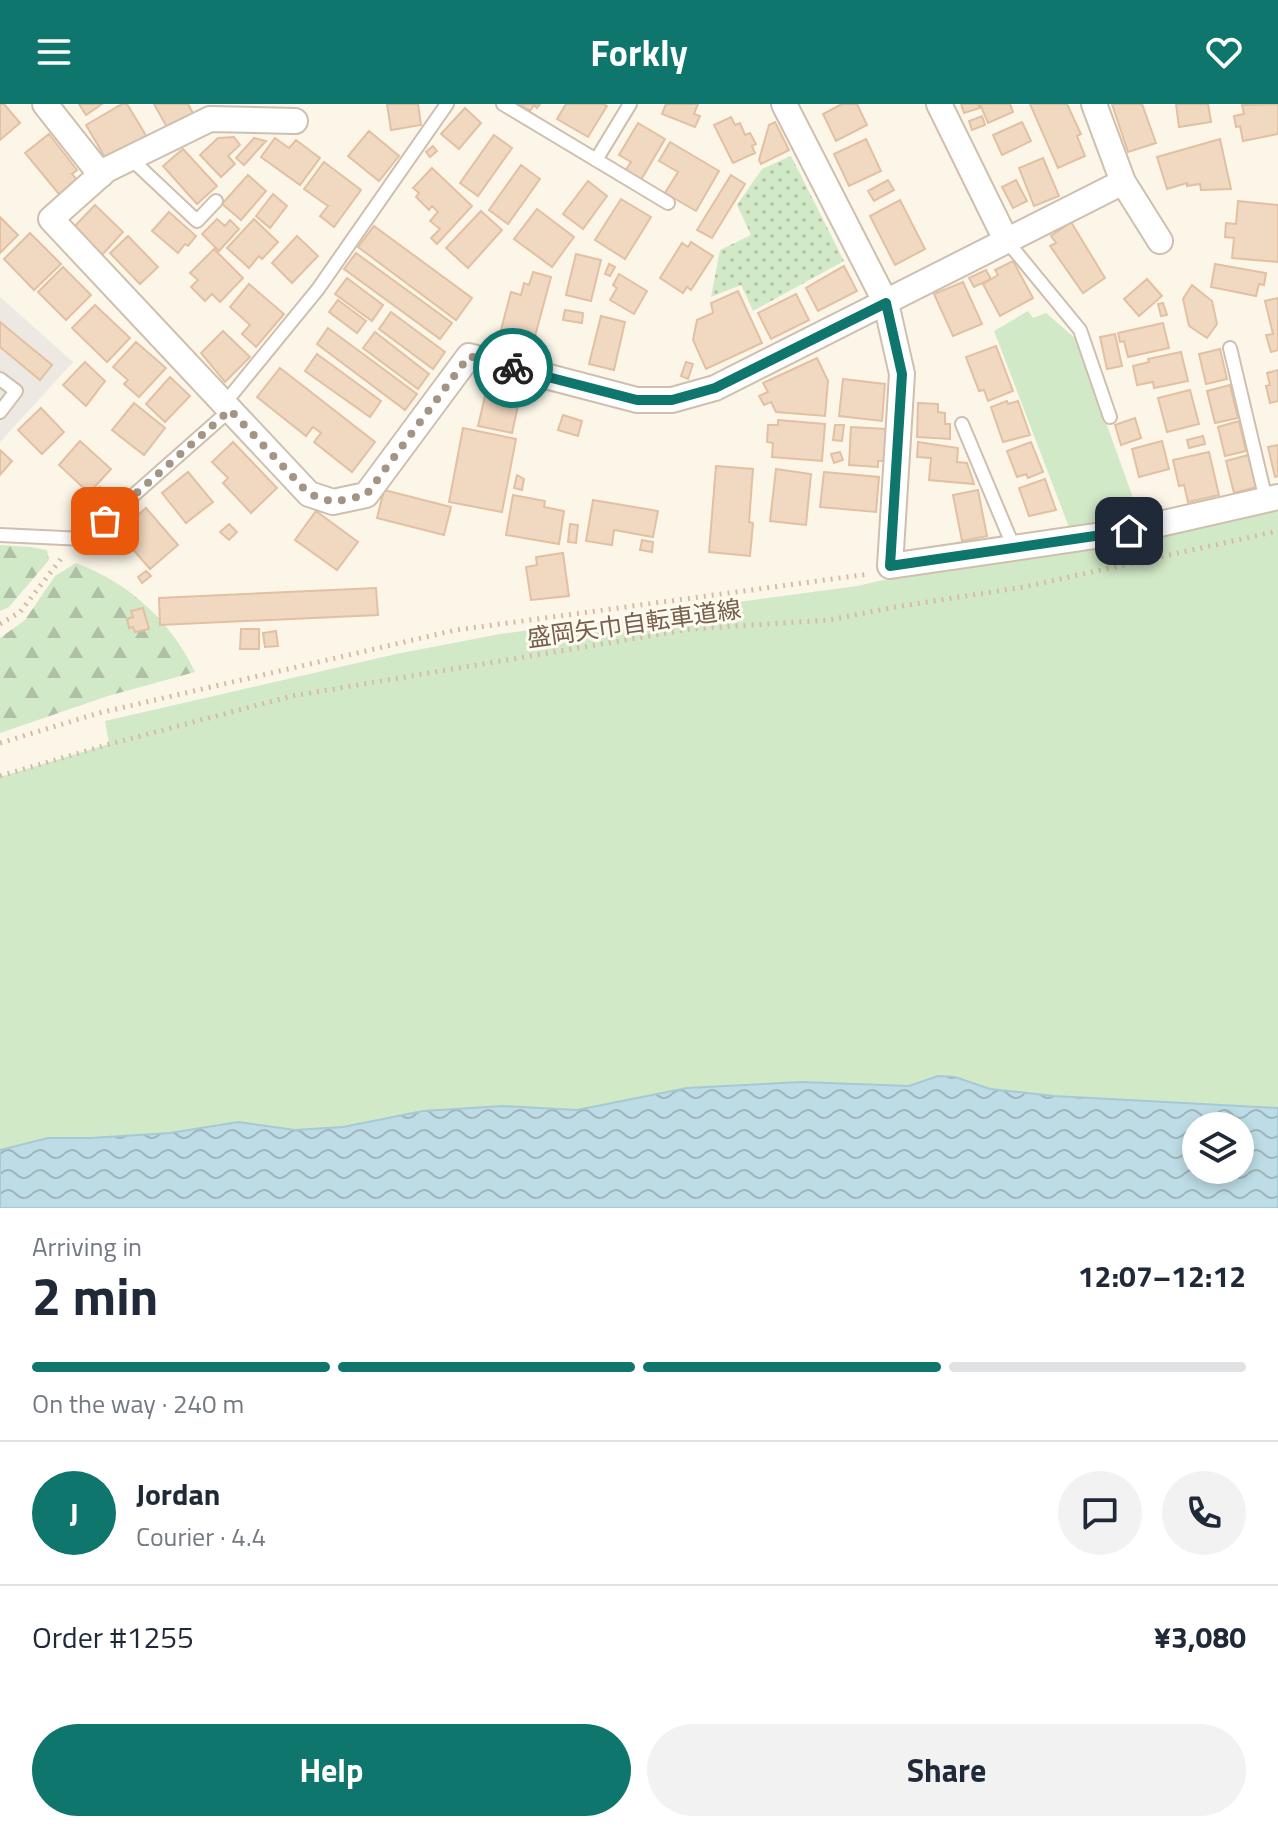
<!DOCTYPE html>
<html lang="en">
<head>
<meta charset="utf-8">
<style>
	body { margin:0; font-family:"Titillium Web","Noto Sans JP",sans-serif; background:#f2f2f3; color:#1f2937; height:100vh; display:flex; flex-direction:column; font-size:30px; white-space:nowrap }
	* { box-sizing:border-box; margin:0 }
	p { font-size:26px; color:#747a83 }
	.icon { flex:none; width:44px; height:44px; fill:none; stroke:currentColor; stroke-width:2; stroke-linecap:round; stroke-linejoin:round }
	.map { position:relative; height:1104px; overflow:hidden }
	.drawer { display:flex; flex-direction:column; background:#fff; flex:1 }
	.drawer>* { flex:none }
	.tools { position:absolute; left:1182px; top:1008px; display:grid; gap:16px }
	.tools a { display:grid; place-items:center; width:72px; height:72px; border-radius:50%; background:#fff; box-shadow:0 4px 12px #0003; font-size:40px }
	.pin { position:absolute; display:grid; place-items:center; width:68px; height:68px; color:#fff; margin:-34px; border-radius:16px; box-shadow:0 4px 12px #0006 }
	.courier { position:absolute; display:grid; place-items:center; width:80px; height:80px; margin:-40px; border:6px solid #0f766e; border-radius:50%; background:#fff; color:#222; box-shadow:0 2px 10px #0007 }
	.headline em { font-style:normal; font-weight:700 }
	.headline div { display:flex; flex-direction:column-reverse }
	.headline { display:flex; align-items:center; justify-content:space-between; height:136px; padding:0 32px }
	h1 { font-size:52px; font-weight:700; line-height:60px }
	.bar { display:grid; grid-template-columns:repeat(4,1fr); gap:12px 8px; align-content:center; height:96px; padding:0 32px }
	.bar i { height:10px; border-radius:6px; background:#e0e1e3 }
	.bar .selected { background:#0f766e }
	.bar p { grid-column:span 4 }
	.line { display:flex; align-items:center; gap:20px; padding:0 32px; border-top:2px solid #e0e1e3 }
	.line div { flex:1 }
	.round { display:grid; place-items:center; flex:none; width:84px; height:84px; border-radius:42px; background:#f2f2f3 }
	.action { display:flex; gap:16px; margin-top:auto; padding:16px 32px }
	.action a { flex:1; height:92px; border-radius:48px; background:#0f766e; color:#fff; font-size:32px; font-weight:700; line-height:92px; text-align:center }
	.action a+a { background:#f2f2f3; color:#1f2937 }
	header { display:flex; justify-content:space-between; align-items:center; height:104px; padding:0 32px; background:#0f766e; color:#fff; font-size:36px; font-weight:700 }
	.map>svg:first-child { display:block }
	.industrial { fill:#ede8e2 }
	.grass { fill:#d2e9c7 }
	.forest { fill:url(#forest-firs) }
	.park { fill:url(#park-dots) }
	.water { fill:url(#water-waves); stroke:#a4cad6; stroke-width:2; fill-rule:evenodd }
	.building { fill:#f0d8c1; stroke:#e2c0a2; stroke-width:2 }
	.lines { fill:none; stroke-linecap:round; stroke-linejoin:round }
	.service-casing { stroke:#cebfaf; stroke-width:16 }
	.minor-casing { stroke:#cebfaf; stroke-width:28 }
	.path { stroke:#d6bca4; stroke-width:5; stroke-dasharray:2 6; stroke-linecap:butt }
	.service { stroke:#fff; stroke-width:12 }
	.minor { stroke:#fff; stroke-width:24 }
	.done { stroke:#a49484; stroke-width:8; stroke-dasharray:0 14.4 }
	.route { stroke:#0f766e; stroke-width:10 }
	.labels { text-anchor:middle; stroke-width:6; stroke-linejoin:round; paint-order:stroke }
	.street-label { font-size:24px; fill:#755f4d; stroke:#fefaef }
</style>
</head>
<body>
<header><svg class="icon" aria-label="menu" viewBox="0 0 24 24"><path d="M4 6h16M4 12h16M4 18h16"/></svg>Forkly<svg class="icon" aria-label="heart" viewBox="0 0 24 24"><path d="M12 20l-8-8c-3-5 5-10 8-4 3-6 11-1 8 4z"/></svg></header>
<div class="map">
<svg width="1278" height="1104" viewBox="0 0 1278 1104">
	<defs>
		<pattern id="forest-firs" width="22" height="20" patternUnits="userSpaceOnUse" patternTransform="scale(2)"><rect width="22" height="20" fill="#d2e9c7"/><path d="M5 1l3.5 6h-7zM16 11l3.5 6h-7z" fill="#afc0a4"/></pattern>
		<pattern id="park-dots" width="8" height="8" patternUnits="userSpaceOnUse" patternTransform="scale(2)"><rect width="8" height="8" fill="#d2e9c7"/><path d="M2 2h.1M6 6h.1" fill="none" stroke="#afc0a4" stroke-width="1.8" stroke-linecap="round"/></pattern>
		<pattern id="water-waves" width="16" height="10" patternUnits="userSpaceOnUse" patternTransform="scale(2)"><rect width="16" height="10" fill="#bddce5"/><path d="M0 5q4-4 8 0t8 0" fill="none" stroke="#9eb6bc"/></pattern>
	</defs>
	<rect width="100%" height="100%" fill="#fcf6e9"/>
	<!-- industrial -->
	<path class="industrial" d="M0,193L73,258L1,337H0Z"/>
	<!-- grass -->
	<path class="grass" d="M1028,207L1033,214L1046,209L1076,235L1140,413L1070,426L994,227Z
		M1278,403V1004L1054,992L990,985L955,973L938,972L909,982L802,978L687,984L577,1006L503,1002L423,1007L343,1023L295,1026L238,1018L170,1029L91,1034H48L0,1046V673L109,640L105,617L396,550L500,530L857,482L914,469Z"/>
	<!-- forest -->
	<path class="forest" d="M0,441L31,443L47,446L49,456L9,503L0,507Z
		M76,459C129,479 171,517 195,568L108,592L0,629V534L25,516L55,472Z"/>
	<!-- park -->
	<path class="park" d="M791,52L844,157L753,207L741,181L711,193L720,146L751,131L737,101L762,65Z"/>
	<!-- water -->
	<path class="water" d="M938,972L955,973L990,985L1054,992L1278,1004V1104H0V1046L48,1034H91L170,1029L238,1018L295,1026L343,1023L423,1007L503,1002L577,1006L687,984L802,978L909,982ZM1196,1022H1240V1066H1196Z"/>
	<!-- building -->
	<path class="building" d="M0,0H4L20,19L0,36Z
		M79,0H102L86,11Z
		M122,0H127L147,33L106,55L86,21Z
		M154,0H188L194,11L168,25Z
		M387,0H418L421,21L391,26Z
		M519,0H540L537,4L534,1L530,7Z
		M566,0H603L607,2L588,33L557,15Z
		M666,0H698L694,10L700,12L695,23L662,10Z
		M842,0H857L867,21L836,37L823,10Z
		M961,0H978L980,4L964,9Z
		M980,0H1010L1013,8L988,19Z
		M1030,0H1067L1081,30L1077,32L1085,52L1058,64Z
		M1112,0H1142L1156,39L1128,48Z
		M1176,0H1208L1211,18L1179,23Z
		M1278,0V30L1243,37L1240,22L1236,23L1234,12L1244,10L1242,1Z
		M465,4L481,19L459,45L441,30Z
		M982,12L985,21L972,26L969,17Z
		M731,13L735,21L740,19L745,31L750,29L756,40L752,42L755,49L733,59L714,21Z
		M775,18L789,46L761,60L759,56L769,21Z
		M1022,18L1031,37L1002,51L993,31Z
		M638,19L665,35L641,76L625,67L631,58L619,51Z
		M369,27L399,52L379,77L348,52Z
		M49,30L77,66L72,70L77,76L59,90L25,49Z
		M494,31L512,44L478,92L460,79Z
		M234,33L240,41L228,52L235,60L221,73L200,51L218,34Z
		M254,34L266,37L244,61L236,54Z
		M275,34L289,44L296,36L320,54L300,81L261,53Z
		M866,35L881,67L849,82L834,50Z
		M1220,35L1231,85L1201,86L1200,80L1187,82V79L1167,85L1157,53Z
		M670,38L719,67L696,107L665,89L678,68L659,57Z
		M433,42L437,47L430,53L426,48Z
		M183,45L217,82L197,100L163,62Z
		M1043,54L1059,92L1034,102L1019,64Z
		M324,58L361,86L334,123L320,112L328,102L304,85Z
		M521,61L540,75L508,120L489,106Z
		M432,64L472,102L437,140L431,134L440,125L430,117L438,108L432,102L429,106L416,93L419,89L413,84Z
		M248,71L266,87L241,116L222,100Z
		M731,71L745,80L712,134L697,126Z
		M888,76L894,86L874,97L868,87Z
		M1016,76L1027,97L1013,104L1002,83Z
		M588,77L607,92L583,125L563,110Z
		M273,90L287,102L270,124L256,112Z
		M621,95L651,113L625,155L595,136Z
		M900,96L925,145L895,161L870,112Z
		M1238,97L1278,101V158L1232,154L1234,134L1225,133L1226,119L1236,120Z
		M95,101L123,128L102,151L73,124Z
		M537,105L574,133L552,163L514,135Z
		M481,107L502,126L468,164L446,144Z
		M169,108L196,132L188,142L185,140L178,149L152,127Z
		M0,113L18,131L0,149Z
		M217,115L225,122L230,116L239,125L219,147L202,130Z
		M254,115L278,138L262,155L259,152L249,164L227,144Z
		M1071,118L1105,174L1083,189L1050,142L1056,139L1051,132Z
		M374,122L472,194L456,216L358,143Z
		M30,129L61,160L34,186L4,155Z
		M128,132L158,163L140,180L110,149Z
		M297,132L318,152L292,179L272,159Z
		M691,138L713,152L691,186L687,183L683,189L660,174L682,139L688,143Z
		M214,145L243,174L220,198L212,190L205,197L191,183L198,176L190,169Z
		M356,149L452,219L440,235L344,165Z
		M576,150L601,156L591,197L566,191Z
		M1013,157L1033,194L1000,212L983,180L998,171L995,166Z
		M609,160L615,163L610,172L605,170Z
		M1215,160L1266,169L1264,181L1259,180L1256,192L1211,183Z
		M844,162L857,187L818,207L806,184Z
		M63,163L91,191L66,216L38,188Z
		M986,166L991,175L974,183L969,174Z
		M533,168L551,173L534,236L528,234L526,245L498,237L511,188L521,191L524,179L529,181Z
		M619,170L647,187L634,210L610,196L617,184L613,181Z
		M347,174L383,201L372,217L335,190Z
		M1147,175L1162,192L1139,212L1124,195Z
		M963,178L982,220L953,232L934,190Z
		M249,180L284,210L256,243L242,230L250,221L230,203Z
		M1192,181L1212,197L1217,220L1207,234L1189,222L1183,195Z
		M738,187L762,239L706,265L693,236L697,216L713,209L711,199Z
		M796,190L809,216L771,235L758,209Z
		M1278,194V246L1271,248L1266,231L1273,230L1265,197Z
		M338,196L366,217L357,229L329,208Z
		M1163,199L1167,211L1161,212L1158,200Z
		M95,201L130,234L107,258L72,224Z
		M565,206L583,209L582,219L563,216Z
		M391,208L445,248L433,265L379,225Z
		M601,212L625,218L614,266L589,260Z
		M0,218L52,261L40,276L0,243Z
		M1163,219L1169,244L1128,253L1124,237L1120,238L1118,229Z
		M328,224L417,290L405,306L317,240Z
		M223,227L250,253L225,278L201,249Z
		M375,228L429,270L418,285L363,244Z
		M1115,230L1122,262L1107,265L1100,233Z
		M136,238L166,264L139,293L124,280L128,276L113,263Z
		M996,242L1013,287L988,297L984,286L979,287L966,253Z
		M1220,245L1227,275L1206,280L1199,250Z
		M1181,248L1188,277L1154,284L1153,278L1137,281L1133,262L1149,258L1148,255Z
		M317,250L381,297L370,313L305,267Z
		M817,254L828,277L825,312L776,308L771,298L764,301L759,292L768,288L763,279Z
		M85,258L105,277L86,302L63,281Z
		M686,258L693,260L688,275L681,272Z
		M280,264L375,338L352,368L314,338L321,329L313,323L306,332L257,293Z
		M1278,266V297L1270,299L1266,282L1270,281L1267,269Z
		M490,271L523,279L512,329L478,322Z
		M170,273L190,292L165,318L146,300Z
		M843,275L885,280L882,317L839,312Z
		M1230,281L1238,314L1215,319L1207,287Z
		M1190,286L1199,320L1167,328L1158,294Z
		M1007,297L1008,300L1018,297L1030,331L1003,338L991,303Z
		M134,299L165,324L144,351L112,326Z
		M918,299L938,300V308L945,309V320H950V335L917,333Z
		M41,304L64,328L42,350L18,326Z
		M563,311L582,317L578,332L558,326Z
		M1135,314L1141,334L1121,341L1115,321Z
		M778,316L825,320L822,357L772,353L773,339L767,338L768,321H778Z
		M1239,317L1246,347L1225,352L1218,323Z
		M835,321H844L842,337L833,336Z
		M851,323L886,325L884,357H878V363L849,361Z
		M463,324L516,335L502,408L449,398Z
		M1203,332L1205,340L1189,344L1187,336Z
		M80,337L111,365L89,389L59,361Z
		M1162,337L1169,365L1139,373L1132,345Z
		M233,338L277,384L251,409L223,379L228,374L212,358Z
		M918,338L958,344L957,358L967,359L974,380L929,376L931,354L917,353Z
		M1031,338L1043,368L1028,374L1026,370L1017,373L1007,347Z
		M1278,341V372L1275,373L1268,343Z
		M0,346L12,357L0,371Z
		M840,348L843,356L834,359L831,350Z
		M1209,348L1219,391L1188,398L1184,381L1179,382L1173,356Z
		M1248,351L1256,383L1234,389L1226,357Z
		M716,362L753,365L749,418L753,419L750,452L709,448Z
		M776,365L811,370L806,421L770,417Z
		M188,368L213,398L186,419L162,389Z
		M824,368L879,373L876,408L820,403Z
		M517,371L524,375L522,386L514,384Z
		M1045,375L1056,406L1029,412L1019,384Z
		M100,383L112,396L98,409L86,396Z
		M384,386L451,403L444,431L377,414Z
		M978,386L987,432L962,437L953,391Z
		M513,391L545,397L544,403L564,407L559,440L506,431Z
		M593,396L658,407L653,433L614,426L612,441L586,437Z
		M86,398L94,405L87,412L79,405Z
		M146,404L178,441L150,465L118,428Z
		M316,407L358,438L337,466L295,436Z
		M229,420L237,428L229,436L220,428Z
		M570,420L578,421L576,439L568,438Z
		M642,436L653,438L652,448L640,446Z
		M563,449L569,492L531,496L526,463L537,461L536,453Z
		M146,467L151,472L142,479L138,473Z
		M376,484L378,511L160,521L159,494Z
		M143,504L149,525L135,528L133,523L129,524L127,515L133,513L131,507Z
		M241,525H259V545H240Z
		M276,527L278,542L265,543L263,529Z"/>
	<g class="lines">
		<defs>
			<path id="service" d="M503,0L668,99
				M130,54L197,117L216,97
				M596,56L630,0
				M1006,136L1080,226L1110,313
				M1230,244L1266,396
				M0,275L16,287L0,308
				M224,300L318,185L447,0
				M962,320L1014,444
				M0,431L84,435L230,306"/>
			<path id="minor" d="M45,0L101,71
				M784,0L886,199L902,270L890,462L1129,427L1278,393
				M939,0L1006,136
				M1094,0L1123,78L1160,137
				M295,17L210,15L106,66L51,115L309,390L333,398L366,391L469,252L637,296H672L715,284L1123,78"/>
		</defs>
		<!-- service casing -->
		<use href="#service" class="service-casing"/>
		<!-- minor casing -->
		<use href="#minor" class="minor-casing"/>
		<!-- path -->
		<path class="path" d="M0,520L20,508L64,451
			M0,639L99,609L456,526L869,470
			M0,672L110,640L292,592L691,525L829,516L895,503L1024,483L1278,427"/>
		<!-- service -->
		<use href="#service" class="service"/>
		<!-- minor -->
		<use href="#minor" class="minor"/>
	</g>
	<g class="lines">
		<!-- done -->
		<path class="done" d="M105,417L230,306L309,390L333,398L366,391L469,252L513,264"/>
		<!-- route -->
		<path class="route" d="M513,264L637,296H672L715,284L886,199L902,270L890,462L1129,427"/>
	</g>
	<g class="labels">
		<!-- street labels -->
		<g class="street-label">
			<text transform="translate(634 520) rotate(-8)" y="8">盛岡矢巾自転車道線</text>
		</g>
	</g>
</svg>
<div class="tools">
<a><svg class="icon" aria-label="layers" viewBox="0 0 24 24"><path d="M12 4l9 5-9 5-9-5zM3 14l9 5 9-5"/></svg></a>
</div>
<div class="pin" style="left:105px;top:417px;background:#ea580c"><svg class="icon" aria-label="bag" viewBox="0 0 24 24"><path d="M5 8h14l-1 12H6zM9 8a3 3 0 0 1 6 0"/></svg></div>
<div class="pin" style="left:1129px;top:427px;background:#1f2937"><svg class="icon" aria-label="home" viewBox="0 0 24 24"><path d="M3 11l9-7 9 7M6 9v11h12V9"/></svg></div>
<div class="courier" style="left:513px;top:264px"><svg class="icon" aria-label="bike" viewBox="0 0 24 24"><circle cx="6" cy="16" r="4"/><circle cx="18" cy="16" r="4"/><path d="M6 16l4-8h5l3 8M10 8l3 8H6M13 5h3"/></svg></div>
</div>
<section class="drawer">
<div class="headline"><div><h1>2 min</h1><p>Arriving in</p></div><em>12:07–12:12</em></div>
<div class="bar"><i class="selected"></i><i class="selected"></i><i class="selected"></i><i></i><p>On the way · 240 m</p></div>
<div class="line" style="height:144px"><b class="round" style="background:#0f766e;color:#fff">J</b><div><b>Jordan</b><p>Courier · 4.4</p></div><a class="round"><svg class="icon" aria-label="chat" viewBox="0 0 24 24"><path d="M4 5h16v11H9l-5 4z"/></svg></a><a class="round"><svg class="icon" aria-label="phone" viewBox="0 0 24 24"><path d="M5 4h4l2 5-3 2q2 4 5 5l2-3 5 2v4C11 20 4 13 5 4z"/></svg></a></div>
<div class="line" style="height:104px"><div>Order #1255</div><b>¥3,080</b></div>
<div class="action"><a>Help</a><a>Share</a></div>
</section>
</body>
</html>
